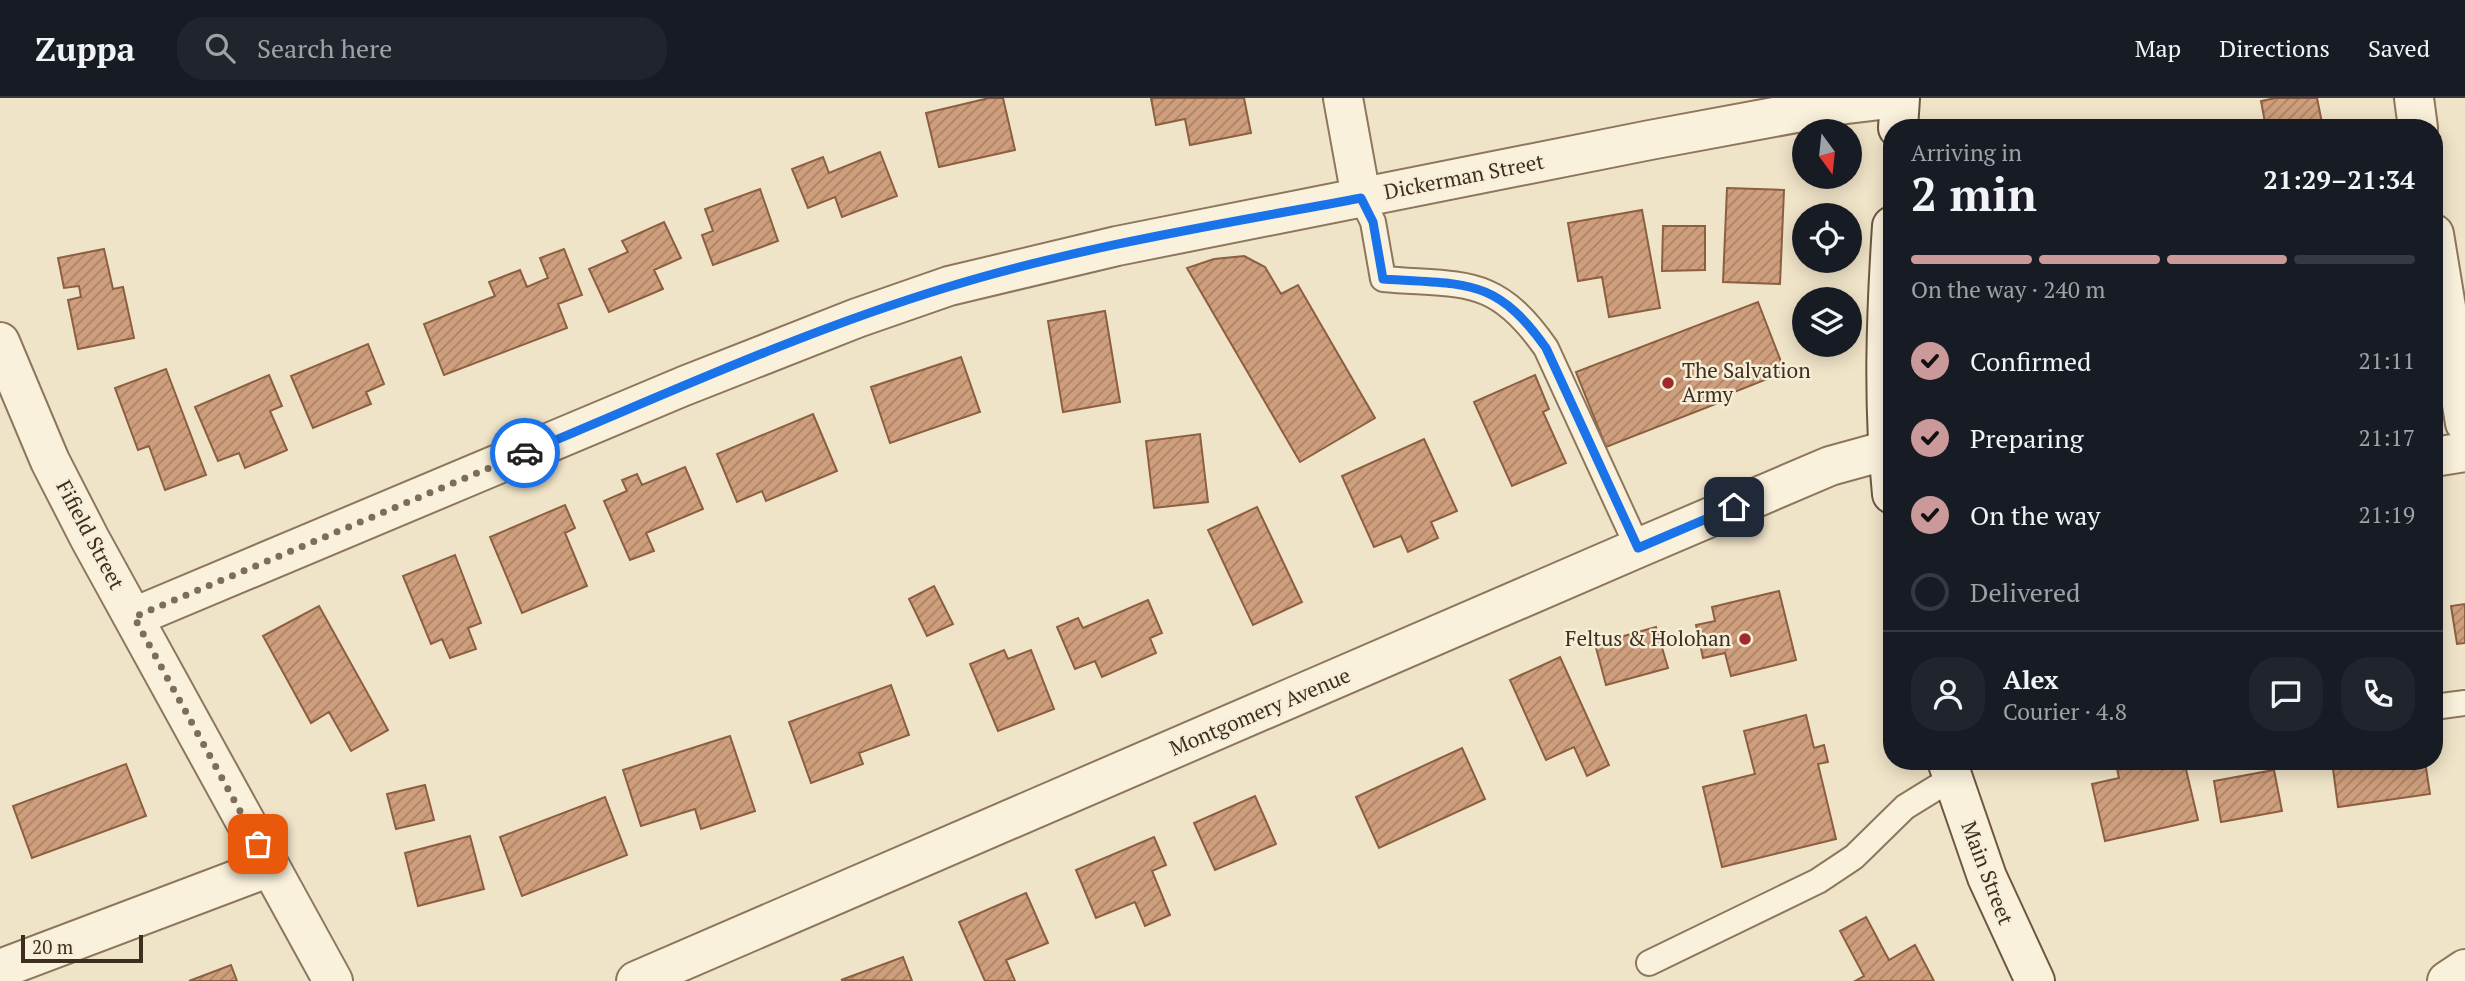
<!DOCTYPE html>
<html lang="en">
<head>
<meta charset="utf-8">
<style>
	body { margin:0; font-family:"PT Serif",serif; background:#20242c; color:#f1f3f6; height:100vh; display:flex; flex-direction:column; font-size:26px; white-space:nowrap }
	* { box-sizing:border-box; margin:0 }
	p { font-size:23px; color:#9ea1a6 }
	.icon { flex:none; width:38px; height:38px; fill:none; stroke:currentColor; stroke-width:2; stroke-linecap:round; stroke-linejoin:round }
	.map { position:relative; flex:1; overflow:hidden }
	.panel { position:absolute; left:1883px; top:21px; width:560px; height:651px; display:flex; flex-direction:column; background:#171b24; border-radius:28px; box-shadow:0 4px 18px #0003 }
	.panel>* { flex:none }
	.needle { width:46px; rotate:165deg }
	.buttons { position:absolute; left:1792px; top:21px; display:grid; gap:14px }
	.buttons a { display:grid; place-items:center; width:70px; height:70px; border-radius:50%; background:#171b24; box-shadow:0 4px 18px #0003; font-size:35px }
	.scale { position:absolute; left:21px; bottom:18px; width:122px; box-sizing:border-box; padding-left:7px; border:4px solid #3d2e20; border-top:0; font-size:19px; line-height:24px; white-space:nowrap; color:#3d2e20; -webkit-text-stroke:5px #f7eed8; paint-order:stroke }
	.pin { position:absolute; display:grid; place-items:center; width:60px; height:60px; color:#fff; margin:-30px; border-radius:14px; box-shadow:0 4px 10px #0006 }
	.courier { position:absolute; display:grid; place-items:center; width:70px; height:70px; margin:-35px; border:5px solid #1a73e8; border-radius:50%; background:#fff; color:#222; box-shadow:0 2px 9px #0007 }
	.overview em { font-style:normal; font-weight:700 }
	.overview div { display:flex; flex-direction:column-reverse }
	.overview { display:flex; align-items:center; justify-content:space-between; height:119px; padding:0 28px }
	h1 { font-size:46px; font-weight:700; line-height:52px }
	.bar { display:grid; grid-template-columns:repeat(4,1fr); gap:10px 7px; align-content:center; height:84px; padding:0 28px }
	.bar i { height:9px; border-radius:5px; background:#363941 }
	.bar .active { background:#cc999b }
	.bar p { grid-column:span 4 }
	.line { display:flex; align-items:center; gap:18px; padding:0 28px; border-top:2px solid #363941 }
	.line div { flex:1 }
	.round { display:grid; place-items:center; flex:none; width:74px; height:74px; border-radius:28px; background:#20242c }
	ol { padding:0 28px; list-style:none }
	li { display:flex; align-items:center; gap:21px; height:77px }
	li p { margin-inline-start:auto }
	li .icon { padding:7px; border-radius:50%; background:#cc999b; color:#111; stroke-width:4 }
	li:last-child { color:#9ea1a6 }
	li i { width:38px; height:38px; border:4px solid #363941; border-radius:50% }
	header { display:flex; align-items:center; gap:42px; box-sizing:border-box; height:98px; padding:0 35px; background:#171b24; border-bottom:2px solid #363941 }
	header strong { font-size:33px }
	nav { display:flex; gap:38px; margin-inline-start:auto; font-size:24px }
	.search { width:490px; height:63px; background:#20242c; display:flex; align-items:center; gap:18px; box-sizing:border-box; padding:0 24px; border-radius:28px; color:#9ea1a6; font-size:26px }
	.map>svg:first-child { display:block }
	.building { fill:url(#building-hatch); stroke:#8d5f41; stroke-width:2 }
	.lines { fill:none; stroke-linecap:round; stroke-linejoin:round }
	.lane-casing { stroke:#8d765c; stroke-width:28 }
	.street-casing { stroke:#8d765c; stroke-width:42 }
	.secondary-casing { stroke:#6f573f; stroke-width:42 }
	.lane { stroke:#faf1dc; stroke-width:24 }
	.street { stroke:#faf1dc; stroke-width:38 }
	.secondary { stroke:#faf1dc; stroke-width:38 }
	.done { stroke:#7c6e5b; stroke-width:7; stroke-dasharray:0 12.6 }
	.route { stroke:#1a73e8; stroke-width:9 }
	.poi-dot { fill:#9e2a2b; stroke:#f7eed8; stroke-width:2.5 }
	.labels { text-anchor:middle; stroke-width:5; stroke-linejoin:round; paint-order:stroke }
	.street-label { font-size:21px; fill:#3d2e20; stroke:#f7eed8 }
	.poi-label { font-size:21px; fill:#3d2e20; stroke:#f7eed8; text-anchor:start }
</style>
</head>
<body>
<header>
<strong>Zuppa</strong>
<div class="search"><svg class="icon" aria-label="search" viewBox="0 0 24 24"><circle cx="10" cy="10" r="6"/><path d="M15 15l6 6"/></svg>Search here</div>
<nav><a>Map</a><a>Directions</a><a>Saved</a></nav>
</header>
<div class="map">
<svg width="2465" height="883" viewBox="0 0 2465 883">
	<defs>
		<pattern id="building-hatch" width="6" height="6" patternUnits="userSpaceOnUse" patternTransform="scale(1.75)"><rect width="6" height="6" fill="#cf9f7d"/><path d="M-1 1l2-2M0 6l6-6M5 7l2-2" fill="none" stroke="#a98266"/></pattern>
	</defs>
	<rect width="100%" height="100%" fill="#f0e4c8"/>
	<!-- building -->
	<path class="building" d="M989,0H1003L1015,52L939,69L926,15Z
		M1151,0H1244L1251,35L1190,47L1185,21L1156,27Z
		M2276,0H2317L2323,30H2266L2261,3Z
		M880,54L897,98L842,119L835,99L808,110L792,71L823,59L829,75Z
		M1727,90L1784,92L1780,186L1723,184Z
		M760,91L778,143L713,167L702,137L713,133L705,111Z
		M1642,112L1660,210L1609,219L1602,179L1578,183L1568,125Z
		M664,124L681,160L654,172L663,191L609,214L589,171L628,154L622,143Z
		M1663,128H1705V172L1662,173Z
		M104,151L113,191L123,189L134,240L78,251L68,202L81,199L79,188L64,190L58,160Z
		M564,151L582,197L558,206L567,230L444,277L424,226L495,198L489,184L520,172L527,189L548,180L540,160Z
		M1244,158L1265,169L1281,196L1298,187L1375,320L1300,364L1187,170L1214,161Z
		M1758,204L1785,274L1729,296L1731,300L1606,349L1576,274Z
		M1105,213L1120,304L1063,314L1048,223Z
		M368,246L384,286L366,294L371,306L313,330L291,278Z
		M961,259L980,314L890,345L871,289Z
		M166,271L206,377L165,392L149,348L138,352L115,290Z
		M269,277L282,308L270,313L287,352L245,370L239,355L218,363L195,309Z
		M1535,277L1549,311L1543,314L1566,365L1512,388L1474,304Z
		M813,316L837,373L766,403L762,393L737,404L717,356Z
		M1200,336L1208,404L1154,410L1146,343Z
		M1424,341L1457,413L1431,424L1438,440L1408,454L1401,438L1374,449L1342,378Z
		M685,369L703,411L646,435L654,453L630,462L604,403L627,393L622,382L637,376L642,387Z
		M565,407L575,430L565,435L587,488L522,515L490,439Z
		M1257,409L1302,504L1253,527L1208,432Z
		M455,457L481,525L468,530L476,551L450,560L442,541L431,546L403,478Z
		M934,488L953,526L927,538L909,501Z
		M1779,493L1796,562L1731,578L1725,555L1703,560L1696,527L1715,523L1712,509Z
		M1148,502L1162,535L1150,540L1156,555L1102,579L1095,563L1075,571L1057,529L1078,520L1083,530Z
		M2465,506V545L2457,546L2451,508Z
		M319,508L388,632L351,653L329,614L311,625L263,538Z
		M1656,529L1668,570L1606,587L1595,546Z
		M1004,552L1008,561L1031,552L1054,611L998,633L970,566Z
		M1560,559L1609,667L1587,678L1574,649L1546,662L1510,582Z
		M891,587L909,637L859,655L863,666L811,685L789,624Z
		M1806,617L1814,650L1824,647L1828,664L1818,666L1836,741L1722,769L1703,689L1755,676L1744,633Z
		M730,638L755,713L701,731L695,711L641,728L623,672Z
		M1462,650L1485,701L1379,750L1356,699Z
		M2129,663H2151L2152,670L2184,663L2198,722L2105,743L2092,686L2119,680L2116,666Z
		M2332,663H2425L2430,696L2338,709Z
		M126,666L146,718L32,760L13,708Z
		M2274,672L2282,713L2221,724L2214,683Z
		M425,687L434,722L396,731L387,696Z
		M1255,698L1276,746L1215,772L1194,725Z
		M605,699L627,757L522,798L500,739Z
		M470,738L484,791L418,808L405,755Z
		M1154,739L1166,767L1152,773L1170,817L1145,828L1135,804L1096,820L1076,772Z
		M1026,795L1048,845L1006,862L1015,883H985L959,824Z
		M1866,819L1889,862L1915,847L1934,883H1855L1864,878L1840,833Z
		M903,859L912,883L841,882Z
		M231,867L237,883H189Z"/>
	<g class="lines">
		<defs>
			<path id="lane" d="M1361,99L1373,124L1383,181C1465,188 1495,177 1546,250L1638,450
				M2434,609L2465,605
				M1649,865L1818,783L1854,759L1905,709L1952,680"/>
			<path id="street" d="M1343,0L1361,99
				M2414,0L2418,30
				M2434,136L2465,325
				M0,244L50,363L90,441L333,883
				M2434,359L2465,354
				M134,519L684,288L857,220L949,188L1117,148L1650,42L1839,7L1897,0
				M0,871L270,769
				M636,883L1638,450L1830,368L1888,352
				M2447,883L2465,871"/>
			<path id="secondary" d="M1898,30L1900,0
				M1892,128C1886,218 1883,306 1892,396
				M1947,663L1987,779L2035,883"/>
		</defs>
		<!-- lane casing -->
		<use href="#lane" class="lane-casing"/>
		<!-- street casing -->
		<use href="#street" class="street-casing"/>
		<!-- secondary casing -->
		<use href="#secondary" class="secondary-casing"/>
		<!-- lane -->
		<use href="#lane" class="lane"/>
		<!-- street -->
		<use href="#street" class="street"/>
		<!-- secondary -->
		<use href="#secondary" class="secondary"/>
	</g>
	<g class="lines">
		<!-- done -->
		<path class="done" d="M258,746L134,519L525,355"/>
		<!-- route -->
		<path class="route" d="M525,355C664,297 803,233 948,189C1082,148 1223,126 1361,100L1373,124L1383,181C1465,187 1495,178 1546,250L1638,450L1734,409"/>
	</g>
	<!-- markers -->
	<g class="poi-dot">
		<circle cx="1668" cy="285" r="7"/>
		<circle cx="1745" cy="541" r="7"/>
	</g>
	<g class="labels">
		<!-- street labels -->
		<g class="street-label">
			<text transform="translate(1464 79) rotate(-11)" y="7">Dickerman Street</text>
			<text transform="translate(90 437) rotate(62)" y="7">Fifield Street</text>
			<text transform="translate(1260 614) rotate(-23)" y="7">Montgomery Avenue</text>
			<text transform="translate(1987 775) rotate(69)" y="7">Main Street</text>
		</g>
		<!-- poi labels -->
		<g class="poi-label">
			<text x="1682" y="280">The Salvation<tspan x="1682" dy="24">Army</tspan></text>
			<text x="1731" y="548" text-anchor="end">Feltus &amp; Holohan</text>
		</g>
	</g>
</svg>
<div class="buttons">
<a><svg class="needle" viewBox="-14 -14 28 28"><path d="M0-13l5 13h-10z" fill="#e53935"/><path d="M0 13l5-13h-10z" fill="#9ea1a6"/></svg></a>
<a><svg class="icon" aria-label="locate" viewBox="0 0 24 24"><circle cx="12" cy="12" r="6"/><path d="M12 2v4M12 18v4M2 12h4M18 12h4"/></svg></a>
<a><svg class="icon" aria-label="layers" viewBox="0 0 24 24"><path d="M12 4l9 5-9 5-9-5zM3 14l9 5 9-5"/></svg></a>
</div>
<div class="scale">20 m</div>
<div class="pin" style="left:258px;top:746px;background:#ea580c"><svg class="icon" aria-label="bag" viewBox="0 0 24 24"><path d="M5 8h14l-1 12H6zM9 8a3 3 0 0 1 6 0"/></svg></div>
<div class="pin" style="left:1734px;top:409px;background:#1f2937"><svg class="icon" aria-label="home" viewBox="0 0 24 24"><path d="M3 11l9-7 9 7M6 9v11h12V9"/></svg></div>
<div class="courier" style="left:525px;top:355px"><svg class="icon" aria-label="car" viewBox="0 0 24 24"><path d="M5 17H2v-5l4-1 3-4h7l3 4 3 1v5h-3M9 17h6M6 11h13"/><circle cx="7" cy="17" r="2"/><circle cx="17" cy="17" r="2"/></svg></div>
<section class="panel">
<div class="overview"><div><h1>2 min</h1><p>Arriving in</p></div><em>21:29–21:34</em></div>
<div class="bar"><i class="active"></i><i class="active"></i><i class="active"></i><i></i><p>On the way · 240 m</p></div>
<ol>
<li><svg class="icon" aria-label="check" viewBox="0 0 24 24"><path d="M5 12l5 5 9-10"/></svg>Confirmed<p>21:11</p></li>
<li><svg class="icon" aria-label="check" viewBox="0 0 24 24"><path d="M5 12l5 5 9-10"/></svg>Preparing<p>21:17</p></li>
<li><svg class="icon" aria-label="check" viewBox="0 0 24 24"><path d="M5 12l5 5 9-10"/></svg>On the way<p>21:19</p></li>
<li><i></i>Delivered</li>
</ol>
<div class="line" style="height:126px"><a class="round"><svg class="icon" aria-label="person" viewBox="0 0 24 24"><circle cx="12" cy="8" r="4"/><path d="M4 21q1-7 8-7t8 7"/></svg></a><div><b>Alex</b><p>Courier · 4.8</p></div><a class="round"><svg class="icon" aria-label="chat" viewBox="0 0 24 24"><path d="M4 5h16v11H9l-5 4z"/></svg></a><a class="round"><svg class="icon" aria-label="phone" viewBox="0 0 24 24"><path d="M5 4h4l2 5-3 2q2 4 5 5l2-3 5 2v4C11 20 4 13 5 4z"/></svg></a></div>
</section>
</div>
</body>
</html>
